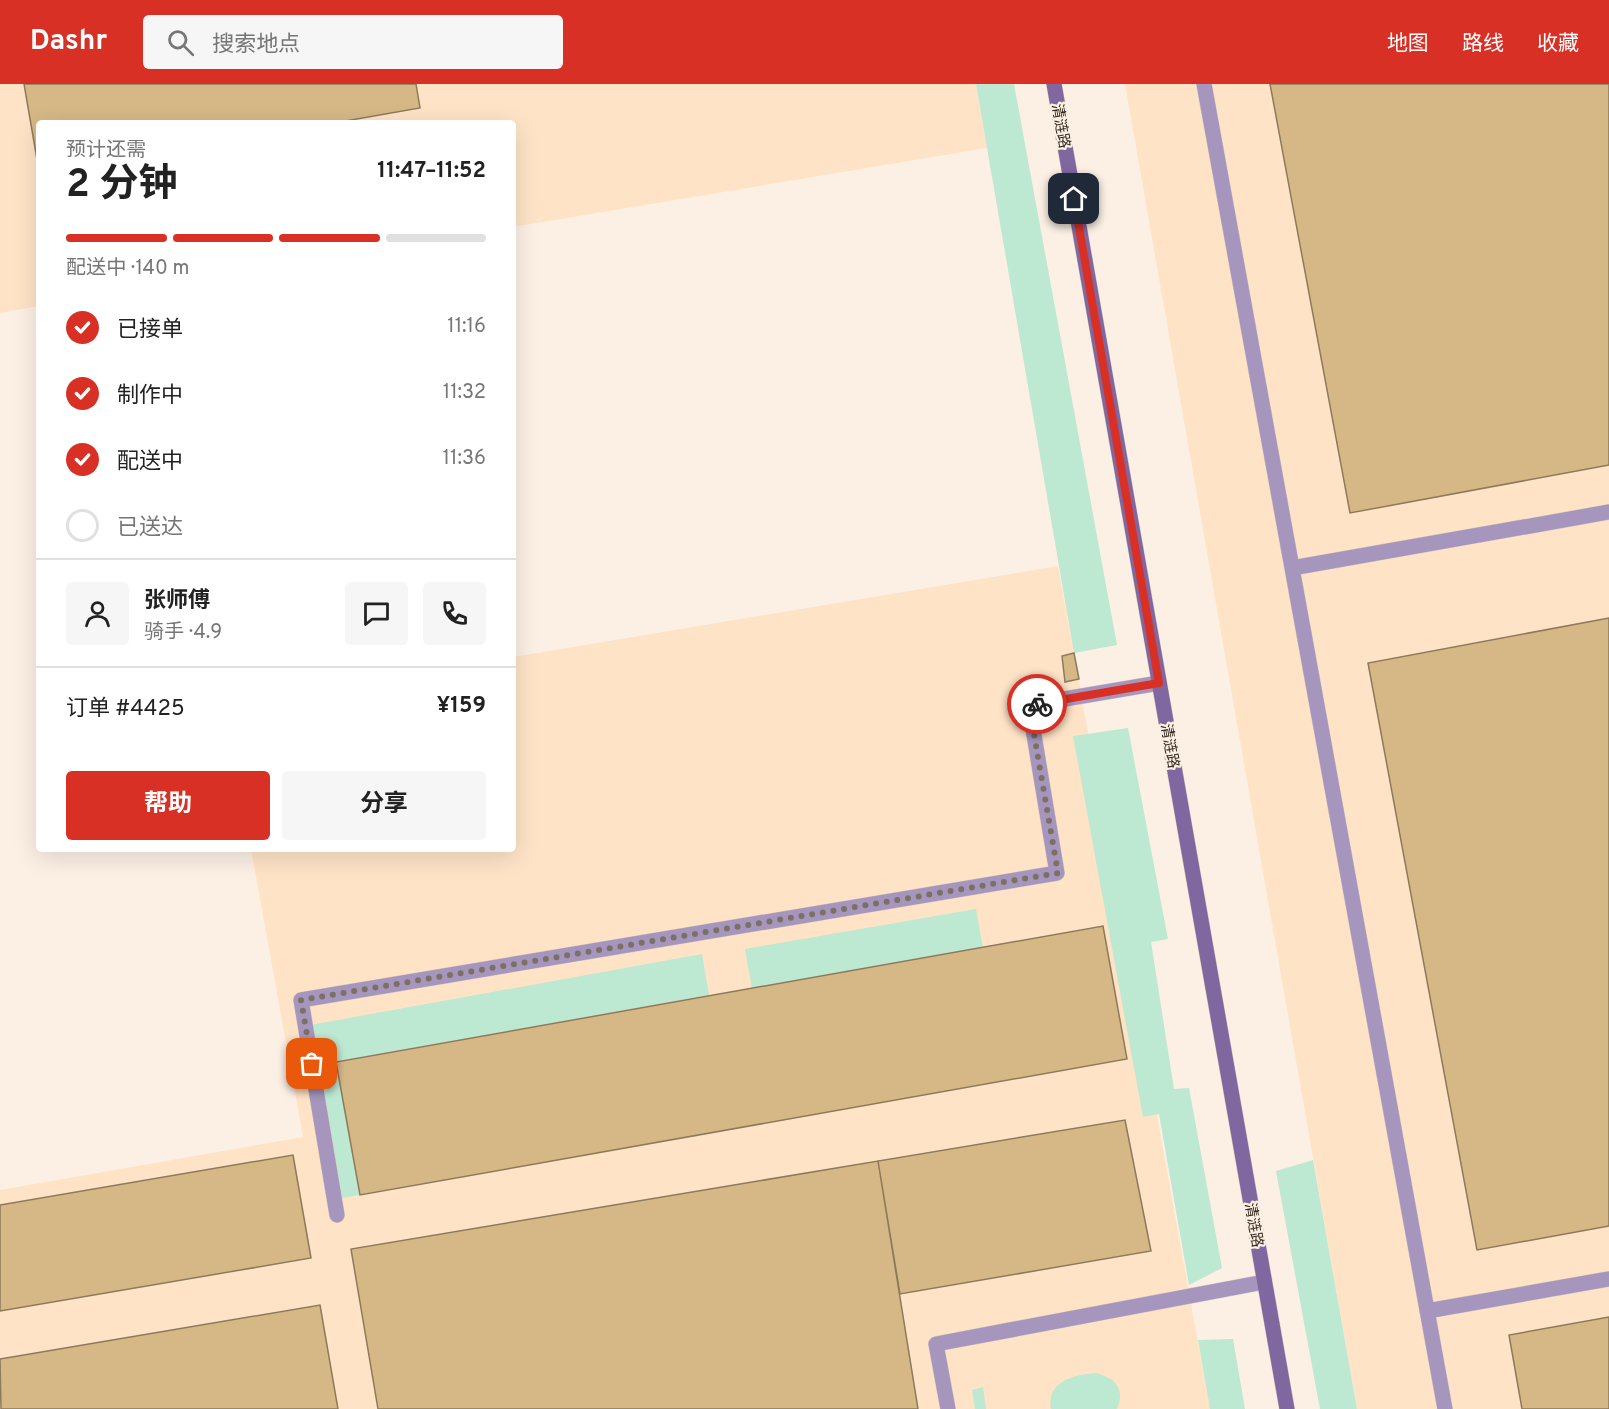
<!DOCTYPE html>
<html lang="zh">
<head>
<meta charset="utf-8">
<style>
	body { margin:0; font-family:Overpass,"Noto Sans SC",sans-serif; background:#f6f6f6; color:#222; height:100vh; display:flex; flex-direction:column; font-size:22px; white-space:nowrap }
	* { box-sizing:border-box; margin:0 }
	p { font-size:20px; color:#767676 }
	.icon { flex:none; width:33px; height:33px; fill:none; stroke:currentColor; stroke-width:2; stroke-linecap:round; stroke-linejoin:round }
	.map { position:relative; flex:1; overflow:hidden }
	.sheet { position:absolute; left:36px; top:36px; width:480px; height:732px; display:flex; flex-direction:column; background:#fff; border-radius:6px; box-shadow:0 6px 24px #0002 }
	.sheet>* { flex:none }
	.pin { position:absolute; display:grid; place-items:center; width:51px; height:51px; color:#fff; margin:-26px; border-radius:12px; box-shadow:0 3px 9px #0006 }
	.courier { position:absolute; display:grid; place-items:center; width:60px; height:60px; margin:-30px; border:4px solid #d93025; border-radius:50%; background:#fff; color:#222; box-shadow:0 2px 8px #0007 }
	.summary em { font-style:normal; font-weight:700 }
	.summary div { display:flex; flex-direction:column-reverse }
	.summary { display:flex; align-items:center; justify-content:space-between; height:102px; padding:0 30px }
	h1 { font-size:39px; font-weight:700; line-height:45px }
	.bar { display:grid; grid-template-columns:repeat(4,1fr); gap:9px 6px; align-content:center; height:72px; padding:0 30px }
	.bar i { height:8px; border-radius:4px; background:#e0e0e0 }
	.bar .active { background:#d93025 }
	.bar p { grid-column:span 4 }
	.line { display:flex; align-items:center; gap:15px; padding:0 30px; border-top:2px solid #e0e0e0 }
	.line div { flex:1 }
	.round { display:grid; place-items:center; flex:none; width:63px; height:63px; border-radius:6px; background:#f6f6f6 }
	ol { padding:0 30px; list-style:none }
	li { display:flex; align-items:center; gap:18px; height:66px }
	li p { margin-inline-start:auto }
	li .icon { padding:6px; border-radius:50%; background:#d93025; color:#fff; stroke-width:4 }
	li:last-child { color:#767676 }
	li i { width:33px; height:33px; border:3px solid #e0e0e0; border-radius:50% }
	.button { display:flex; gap:12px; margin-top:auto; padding:12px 30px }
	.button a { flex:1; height:69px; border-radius:6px; background:#d93025; color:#fff; font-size:24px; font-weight:700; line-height:69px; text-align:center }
	.button a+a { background:#f6f6f6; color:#222 }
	header { display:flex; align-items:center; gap:36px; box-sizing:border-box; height:84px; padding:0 30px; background:#d93025; color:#fff }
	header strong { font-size:28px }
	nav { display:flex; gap:33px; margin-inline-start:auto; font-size:21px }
	.search { width:420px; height:54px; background:#f6f6f6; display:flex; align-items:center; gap:15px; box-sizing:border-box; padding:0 21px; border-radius:6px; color:#767676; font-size:22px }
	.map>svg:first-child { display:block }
	.built { fill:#ffe3c7 }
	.green { fill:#bde8d1 }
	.building { fill:#d6b887; stroke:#8d7a5b; stroke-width:1.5 }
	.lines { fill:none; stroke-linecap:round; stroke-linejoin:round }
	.lane-casing { stroke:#d8cdc1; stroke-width:16 }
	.secondary-casing { stroke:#d8cdc1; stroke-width:16 }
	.lane { stroke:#a695bc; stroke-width:15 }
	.secondary { stroke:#8167a0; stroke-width:15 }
	.done { stroke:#7b7064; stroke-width:6; stroke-dasharray:0 10.8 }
	.route { stroke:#d93025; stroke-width:8 }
	.labels { text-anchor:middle; stroke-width:4.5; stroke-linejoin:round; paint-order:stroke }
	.street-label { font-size:15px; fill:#352b1f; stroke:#fcf0e5 }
</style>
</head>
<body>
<header>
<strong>Dashr</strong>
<div class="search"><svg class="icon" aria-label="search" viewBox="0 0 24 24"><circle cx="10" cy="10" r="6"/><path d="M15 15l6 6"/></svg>搜索地点</div>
<nav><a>地图</a><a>路线</a><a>收藏</a></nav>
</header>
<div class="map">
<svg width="1609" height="1325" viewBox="0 0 1609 1325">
	<rect width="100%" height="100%" fill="#fcf0e5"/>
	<!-- built -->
	<path class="built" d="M0,0H976L987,64L513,143V39H39V222L0,229Z
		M1125,0H1609V1325H1357Z
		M1058,482L1210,1325H0V1106L303,1053L251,765H513V573Z"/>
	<!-- green -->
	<path class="green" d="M976,0H1014L1117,561L1074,569Z
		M1128,644L1168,855L1151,858L1174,1005L1189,1004L1222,1184L1189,1201L1159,1030L1143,1033L1073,652Z
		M976,825L983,864L752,905L745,865Z
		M702,870L709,911L336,978L360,1111L341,1114L310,941Z
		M1313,1076L1357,1325H1320L1276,1087Z
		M1233,1255L1245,1325H1210L1198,1256Z
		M1095,1289C1114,1293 1126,1304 1117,1325H1051C1046,1298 1073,1291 1095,1289Z
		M983,1303L986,1325H975L972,1306Z"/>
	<!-- building -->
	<path class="building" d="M24,0H416L420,24L334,39H39V87Z
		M1270,0H1609V381L1350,429Z
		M1609,534V1142L1477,1166L1368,579Z
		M1074,569L1079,595L1065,598L1062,572Z
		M1103,842L1127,975L360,1111L336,978Z
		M1125,1036L1151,1167L900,1210L878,1077Z
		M293,1071L311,1174L0,1227V1121Z
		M878,1077L918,1325H378L351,1165Z
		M320,1221L338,1325H1L0,1275Z
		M1609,1233V1325H1522L1509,1251Z"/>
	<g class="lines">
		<defs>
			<path id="lane" d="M1204,0L1445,1325
				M1292,484L1609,428
				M337,1131L301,916L1057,789L1029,621L1159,599
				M1427,1227L1609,1195
				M948,1325L936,1260L1264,1198"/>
			<path id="secondary" d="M1054,0L1287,1325"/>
		</defs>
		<!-- lane casing -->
		<use href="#lane" class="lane-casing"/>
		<!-- secondary casing -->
		<use href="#secondary" class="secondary-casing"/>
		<!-- lane -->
		<use href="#lane" class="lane"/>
		<!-- secondary -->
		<use href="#secondary" class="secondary"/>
	</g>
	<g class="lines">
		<!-- done -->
		<path class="done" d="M312,980L301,916L1058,789L1029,621L1037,620"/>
		<!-- route -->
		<path class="route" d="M1037,620L1159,599L1074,115"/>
	</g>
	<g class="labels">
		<!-- street labels -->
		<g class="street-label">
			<text transform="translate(1061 42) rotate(80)" y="5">清涟路</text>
			<text transform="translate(1170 662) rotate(80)" y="5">清涟路</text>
			<text transform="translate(1254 1141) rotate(80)" y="5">清涟路</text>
		</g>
	</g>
</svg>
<div class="pin" style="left:312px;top:980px;background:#ea580c"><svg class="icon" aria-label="bag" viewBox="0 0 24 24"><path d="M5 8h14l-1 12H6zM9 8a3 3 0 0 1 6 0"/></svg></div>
<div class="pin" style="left:1074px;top:115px;background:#1f2937"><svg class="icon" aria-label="home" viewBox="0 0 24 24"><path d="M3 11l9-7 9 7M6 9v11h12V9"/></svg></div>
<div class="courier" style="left:1037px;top:620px"><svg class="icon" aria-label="bike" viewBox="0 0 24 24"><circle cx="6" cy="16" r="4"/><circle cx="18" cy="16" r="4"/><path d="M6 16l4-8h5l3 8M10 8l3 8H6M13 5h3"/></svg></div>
<section class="sheet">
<div class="summary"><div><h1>2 分钟</h1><p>预计还需</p></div><em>11:47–11:52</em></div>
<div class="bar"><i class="active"></i><i class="active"></i><i class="active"></i><i></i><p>配送中 · 140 m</p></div>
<ol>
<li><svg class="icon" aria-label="check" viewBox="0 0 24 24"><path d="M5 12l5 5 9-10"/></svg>已接单<p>11:16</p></li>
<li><svg class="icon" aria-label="check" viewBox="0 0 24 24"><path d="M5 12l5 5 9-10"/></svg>制作中<p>11:32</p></li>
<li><svg class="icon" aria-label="check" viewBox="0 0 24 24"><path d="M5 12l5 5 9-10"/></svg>配送中<p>11:36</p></li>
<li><i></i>已送达</li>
</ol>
<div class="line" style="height:108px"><a class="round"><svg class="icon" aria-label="person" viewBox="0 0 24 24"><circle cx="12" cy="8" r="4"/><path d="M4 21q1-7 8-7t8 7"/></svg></a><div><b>张师傅</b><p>骑手 · 4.9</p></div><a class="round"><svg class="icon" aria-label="chat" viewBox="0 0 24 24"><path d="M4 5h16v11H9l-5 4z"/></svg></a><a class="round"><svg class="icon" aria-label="phone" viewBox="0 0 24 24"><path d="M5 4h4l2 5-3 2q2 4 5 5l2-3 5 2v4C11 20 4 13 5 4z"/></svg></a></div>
<div class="line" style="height:78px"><div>订单 #4425</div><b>¥159</b></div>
<div class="button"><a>帮助</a><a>分享</a></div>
</section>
</div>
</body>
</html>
